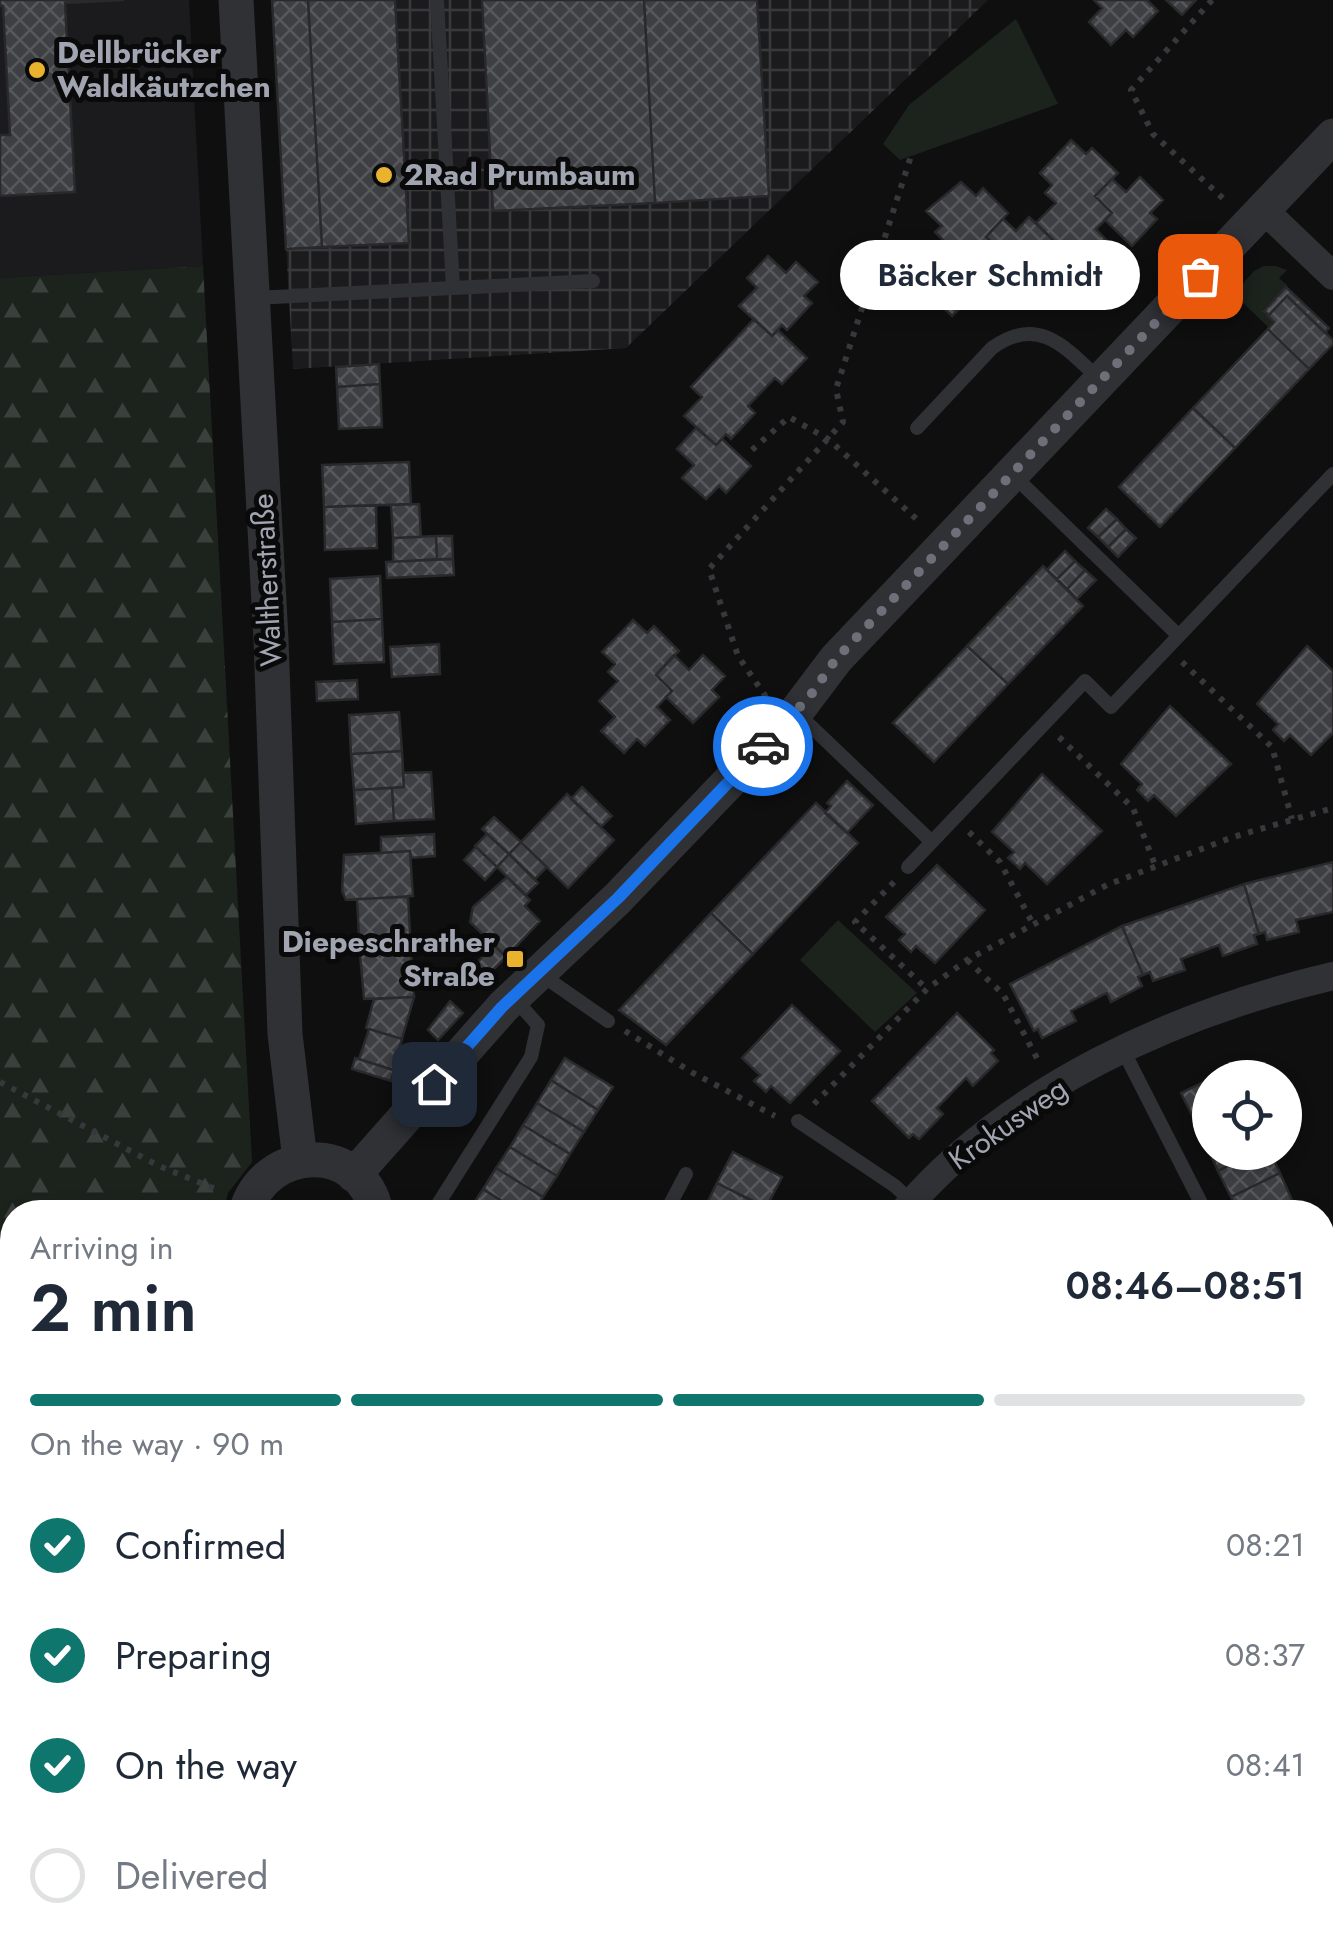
<!DOCTYPE html>
<html lang="en">
<head>
<meta charset="utf-8">
<style>
	body { margin:0; font-family:Jost,sans-serif; background:#f6f6f7; color:#1f2937; height:100vh; display:flex; flex-direction:column; font-size:38px; white-space:nowrap }
	* { box-sizing:border-box; margin:0 }
	p { font-size:32px; color:#747a83 }
	.icon { flex:none; width:55px; height:55px; fill:none; stroke:currentColor; stroke-width:2; stroke-linecap:round; stroke-linejoin:round }
	.map { position:relative; flex:1; overflow:hidden }
	.sheet { position:absolute; left:0px; top:1200px; width:1335px; height:752px; display:flex; flex-direction:column; background:#fff; border-radius:40px 40px 0 0; box-shadow:0 5px 15px #0003 }
	.sheet>* { flex:none }
	.controls { position:absolute; left:1192px; top:1060px; display:grid; gap:20px }
	.controls a { display:grid; place-items:center; width:110px; height:110px; border-radius:50%; background:#fff; box-shadow:0 5px 15px #0003; font-size:50px }
	.pin { position:absolute; display:grid; place-items:center; width:85px; height:85px; color:#fff; margin:-42px; border-radius:20px; box-shadow:0 5px 15px #0006 }
	.courier { position:absolute; display:grid; place-items:center; width:100px; height:100px; margin:-50px; border:8px solid #1a73e8; border-radius:50%; background:#fff; color:#222; box-shadow:0 2px 12px #0007 }
	.bubble { position:absolute; height:70px; border-radius:35px; background:#fff; box-shadow:0 5px 15px #0003; font-size:32px; font-weight:600; line-height:70px; text-align:center }
	.overview em { font-style:normal; font-weight:600 }
	.overview div { display:flex; flex-direction:column-reverse }
	.overview { display:flex; align-items:center; justify-content:space-between; height:170px; padding:0 30px }
	h1 { font-size:65px; font-weight:600; line-height:75px }
	.bar { display:grid; grid-template-columns:repeat(4,1fr); gap:15px 10px; align-content:center; height:120px; padding:0 30px }
	.bar i { height:12px; border-radius:8px; background:#e0e1e3 }
	.bar .selected { background:#0f766e }
	.bar p { grid-column:span 4 }
	ol { padding:0 30px; list-style:none }
	li { display:flex; align-items:center; gap:30px; height:110px }
	li p { margin-inline-start:auto }
	li .icon { padding:10px; border-radius:50%; background:#0f766e; color:#fff; stroke-width:4 }
	li:last-child { color:#747a83 }
	li i { width:55px; height:55px; border:5px solid #e0e1e3; border-radius:50% }
	.map>svg:first-child { display:block }
	.built { fill:#1b1b1d }
	.industrial { fill:url(#industrial-grid) }
	.green { fill:#1c231d }
	.forest { fill:url(#forest-firs) }
	.building { fill:url(#building-cross-hatch); stroke:#29292c; stroke-width:2.5 }
	.lines { fill:none; stroke-linecap:round; stroke-linejoin:round }
	.path { stroke:#36383c; stroke-width:6; stroke-dasharray:5 8; stroke-linecap:butt }
	.service { stroke:#303135; stroke-width:14 }
	.minor { stroke:#303135; stroke-width:28 }
	.tertiary { stroke:#303135; stroke-width:35 }
	.done { stroke:#6e7079; stroke-width:10; stroke-dasharray:0 18 }
	.route { stroke:#1a73e8; stroke-width:12 }
	.poi-dot { fill:#eab32e; stroke:#0a0a0b; stroke-width:4 }
	.labels { text-anchor:middle; stroke-width:10; stroke-linejoin:round; paint-order:stroke }
	.poi-label { font-size:30px; font-weight:bold; fill:#a1a5b1; stroke:#0a0a0b; text-anchor:start }
	.street-label { font-size:30px; fill:#a1a5b1; stroke:#0a0a0b }
</style>
</head>
<body>
<div class="map">
<svg width="1333" height="1952" viewBox="0 0 1333 1952">
	<defs>
		<pattern id="industrial-grid" width="8" height="8" patternUnits="userSpaceOnUse" patternTransform="scale(2.5)"><rect width="8" height="8" fill="#1b1b1d"/><path d="M0 4h8M4 0v8" fill="none" stroke="#39393b"/></pattern>
		<pattern id="forest-firs" width="22" height="20" patternUnits="userSpaceOnUse" patternTransform="scale(2.5)"><rect width="22" height="20" fill="#1c231d"/><path d="M5 1l3.5 6h-7zM16 11l3.5 6h-7z" fill="#3a403b"/></pattern>
		<pattern id="building-cross-hatch" width="8" height="8" patternUnits="userSpaceOnUse" patternTransform="scale(2.5)"><rect width="8" height="8" fill="#3e3f43"/><path d="M0 0l8 8M0 8l8-8" fill="none" stroke="#57585c"/></pattern>
	</defs>
	<rect width="100%" height="100%" fill="#0f0f10"/>
	<!-- built -->
	<path class="built" d="M0,0H189L203,266L0,278Z
		M1333,1419V1578L1323,1575L1322,1448Z"/>
	<!-- industrial -->
	<path class="industrial" d="M272,0H988L626,348L293,369Z"/>
	<!-- green -->
	<path class="green" d="M1016,19L1058,104L900,160L883,144L909,105Z
		M1264,266H1276L1287,270L1279,278L1287,285L1263,310L1274,321L1268,327L1234,294L1254,271Z
		M838,920L917,993L875,1032L800,960Z
		M1333,1289V1419L1323,1448V1309Z
		M1,1481L12,1501V1830L0,1823Z"/>
	<!-- forest -->
	<path class="forest" d="M203,266L252,1162L228,1193L223,1212H12V1359L0,1365V278Z
		M0,1823L12,1830V1940H308L311,1952H0Z"/>
	<!-- building -->
	<path class="building" d="M0,0H124L65,3L75,192L0,196V135H10L3,6H0Z
		M272,0H308L322,247L286,249Z
		M308,0H395L409,243L322,247Z
		M482,0H644L655,203L493,211Z
		M644,0H757L769,196L655,203Z
		M1094,0H1147L1158,11L1133,37L1126,30L1111,45L1089,22L1102,8Z
		M1166,0H1196L1182,15Z
		M1071,140L1086,154L1092,148L1118,173L1095,196L1112,213L1096,229L1108,242L1083,267L1076,261L1061,276L1039,254L1053,240L1036,223L1056,203L1045,193L1052,185L1040,173Z
		M1140,177L1163,200L1150,213L1157,219L1132,246L1105,220L1112,213L1095,196L1112,179L1126,192Z
		M961,182L976,196L983,188L1008,213L986,237L1003,253L986,270L999,282L973,308L966,302L952,316L929,294L943,279L926,263L946,243L935,232L942,226L926,211Z
		M1029,217L1053,240L1039,254L1047,261L1022,287L995,261L1003,253L986,237L1003,219L1016,231Z
		M768,256L786,273L796,262L818,282L804,296L812,303L787,330L782,325L772,336L739,306L757,288L747,278Z
		M1286,287L1329,328L1325,333L1287,296L1269,315L1264,311Z
		M1287,296L1333,340V344L1309,369L1268,329L1274,322L1268,316Z
		M754,319L772,336L778,330L807,358L782,384L775,378L748,406L755,413L731,439L726,434L716,445L684,416L702,397L691,387Z
		M1268,329L1309,369L1235,448L1193,408Z
		M379,364L380,384L337,387L336,367Z
		M380,384L382,427L339,429L337,387Z
		M1193,408L1235,448L1160,527L1119,487Z
		M696,428L716,445L722,439L751,466L726,493L719,486L706,499L682,478L694,465L677,449Z
		M409,462L411,504L324,507L322,465Z
		M419,504L421,537L393,538L391,505Z
		M376,505L377,548L325,550L324,507Z
		M1106,509L1117,519L1098,537L1088,528Z
		M1117,519L1126,529L1108,547L1098,537Z
		M1126,529L1136,538L1118,557L1108,547Z
		M436,536H452L453,559H437Z
		M436,536L437,559L393,562V538Z
		M1065,551L1075,561L1057,579L1047,570Z
		M453,559L454,575L387,578L386,562Z
		M1075,561L1085,570L1067,589L1057,579Z
		M1043,566L1083,606L1008,684L967,646Z
		M1085,570L1096,580L1077,599L1067,589Z
		M380,576L382,619L332,622L330,579Z
		M382,619L384,662L334,664L332,622Z
		M633,620L647,633L654,626L679,651L656,675L672,691L657,707L670,720L645,746L637,739L624,753L601,731L615,717L599,701L618,681L608,672L615,664L602,652Z
		M439,644L440,674L392,677L390,647Z
		M967,646L1008,684L934,762L893,723Z
		M1307,646L1333,671V733L1311,755L1290,735L1284,741L1273,730L1278,724L1257,704Z
		M674,655L689,670L703,655L725,676L712,690L719,697L693,723L666,697L672,691L656,675Z
		M357,680L358,699L317,701L316,682Z
		M1170,706L1231,764L1176,816L1154,795L1148,801L1137,790L1142,784L1121,764Z
		M399,712L402,751L351,754L349,715Z
		M402,751L404,787L354,790L351,754Z
		M431,772L434,819L394,821L392,788L404,787L403,773Z
		M1042,774L1102,831L1047,884L1025,863L1020,869L1008,858L1014,852L992,832Z
		M847,781L873,805L847,833L825,813L831,806L827,803Z
		M582,787L612,816L601,827L571,799Z
		M392,788L394,821L356,824L354,790Z
		M567,794L614,840L568,888L521,842Z
		M816,803L858,843L753,954L711,913Z
		M494,817L521,842L509,854L482,829Z
		M434,834L435,856L411,858L410,851L381,853V837Z
		M487,834L509,854L497,867L475,846Z
		M521,842L547,867L535,879L509,854Z
		M476,847L497,867L485,880L464,860Z
		M410,851L413,896L346,900L342,891L344,855Z
		M509,854L538,883L526,895L497,867Z
		M1333,862V912L1296,920L1299,932L1267,940L1265,932L1259,934L1244,884Z
		M937,865L985,910L935,963L916,946L911,952L899,940L905,934L886,917Z
		M507,877L530,900L525,906L540,921L506,957L470,922L473,907Z
		M1244,884L1259,934L1254,935L1257,944L1223,956L1219,945L1181,959L1185,970L1153,981L1150,972L1143,975L1122,926Z
		M408,897L411,951L360,954L357,899Z
		M711,913L753,954L666,1045L619,1010Z
		M1122,926L1143,975L1138,977L1142,986L1111,1002L1107,993L1071,1011L1076,1021L1042,1038L1038,1029L1034,1031L1010,984Z
		M494,945L506,957L487,976L475,965Z
		M411,951L414,997L364,999L360,954Z
		M414,997L402,1039L366,1028L374,999Z
		M450,1001L463,1013L438,1040L428,1030Z
		M792,1005L840,1051L790,1103L771,1086L766,1092L754,1081L760,1075L742,1058Z
		M957,1013L994,1050L991,1053L998,1061L973,1086L966,1078L937,1108L943,1114L919,1139L913,1134L909,1138L872,1101Z
		M369,1029L402,1039L393,1070L359,1059Z
		M355,1058L394,1070L391,1081L352,1069Z
		M565,1058L613,1087L598,1110L551,1080Z
		M1210,1079V1111L1194,1119L1181,1093Z
		M551,1080L598,1110L584,1132L537,1103Z
		M537,1103L584,1132L570,1154L523,1125Z
		M1210,1111V1144L1206,1145L1194,1119Z
		M523,1125L570,1154L557,1176L510,1147Z
		M1210,1144V1152H1255L1218,1171L1206,1145Z
		M510,1147L557,1176L543,1197L496,1168Z
		M733,1152L782,1177L766,1208L717,1183Z
		M1255,1152H1270L1280,1173L1231,1197L1218,1171Z
		M496,1168L543,1197L534,1212H519L483,1189Z
		M1280,1173L1292,1200L1266,1212H1239L1231,1197Z
		M717,1183L763,1206L760,1212H710L704,1209Z
		M483,1189L519,1212H468Z
		M1322,1602L1333,1608V1695L1324,1690L1327,1684L1322,1681Z
		M751,1940H814L813,1949Z
		M880,1940H943L941,1952H879Z
		M1087,1940H1150L1149,1952H1086Z
		M1217,1940L1279,1948V1952H1216Z
		M1220,1940H1280L1279,1948Z"/>
	<g class="lines">
		<!-- path -->
		<path class="path" d="M1212,0L1131,90L1153,134L1227,202
			M752,450L789,417L828,439L922,524
			M1182,662L1272,747L1292,819
			M766,697L738,656L709,569L843,422L836,389L911,156
			M1059,737L1133,808L1155,865
			M969,832L1000,862L1033,924
			M894,882L855,922L927,989
			M967,960L1003,994L1040,1064
			M625,1031L693,1073L775,1116
			M0,1082L159,1166L218,1190
			M814,1104L927,989L967,960L1107,885L1233,837L1333,808
			M1322,1295L1333,1275
			M12,1477L7,1480L12,1496
			M848,1952L850,1940
			M1191,1952L1192,1940"/>
		<!-- service -->
		<path class="service" d="M453,288L593,281
			M253,298L453,288L437,0
			M917,428L992,348C1039,314 1066,348 1100,380
			M1012,474L1179,636
			M796,712L932,842
			M908,867L1085,681L1111,707L1333,474
			M539,973L608,1021
			M1123,1050L1204,1209
			M798,1121L895,1186L912,1202
			M433,1212L531,1057L538,1025L513,997
			M666,1212L686,1174"/>
		<!-- minor -->
		<path class="minor" d="M1263,209L1333,276
			M903,1212C1009,1087 1176,1013 1333,976
			M0,1380L12,1374
			M1322,1762L1333,1767"/>
		<!-- tertiary -->
		<path class="tertiary" d="M236,0L271,639L285,1034L300,1160
			M354,1175L503,1007L618,898L796,712L836,659L1333,136
			M246,1212C265,1144 362,1141 376,1212
			M358,1940L361,1952"/>
	</g>
	<g class="lines">
		<!-- done -->
		<path class="done" d="M763,746L810,696L836,659L1200,276"/>
		<!-- route -->
		<path class="route" d="M434,1084L502,1007L618,898L763,746"/>
	</g>
	<!-- markers -->
	<g class="poi-dot">
		<circle cx="37" cy="70" r="10"/>
		<circle cx="384" cy="175" r="10"/>
		<rect x="505" y="949" width="20" height="20" rx="5"/>
	</g>
	<g class="labels">
		<!-- poi labels -->
		<g class="poi-label">
			<text x="57" y="63">Dellbrücker<tspan x="57" dy="34">Waldkäutzchen</tspan></text>
			<text x="404" y="185">2Rad Prumbaum</text>
			<text x="495" y="952" text-anchor="end">Diepeschrather<tspan x="495" dy="34">Straße</tspan></text>
		</g>
		<!-- street labels -->
		<g class="street-label">
			<text transform="translate(267 580) rotate(-93)" y="10">Waltherstraße</text>
			<text transform="translate(1008 1124) rotate(-35)" y="10">Krokusweg</text>
		</g>
	</g>
</svg>
<div class="controls">
<a><svg class="icon" aria-label="locate" viewBox="0 0 24 24"><circle cx="12" cy="12" r="6"/><path d="M12 2v4M12 18v4M2 12h4M18 12h4"/></svg></a>
</div>
<div class="pin" style="left:1200px;top:276px;background:#ea580c"><svg class="icon" aria-label="bag" viewBox="0 0 24 24"><path d="M5 8h14l-1 12H6zM9 8a3 3 0 0 1 6 0"/></svg></div>
<div class="pin" style="left:434px;top:1084px;background:#1f2937"><svg class="icon" aria-label="home" viewBox="0 0 24 24"><path d="M3 11l9-7 9 7M6 9v11h12V9"/></svg></div>
<div class="courier" style="left:763px;top:746px"><svg class="icon" aria-label="car" viewBox="0 0 24 24"><path d="M5 17H2v-5l4-1 3-4h7l3 4 3 1v5h-3M9 17h6M6 11h13"/><circle cx="7" cy="17" r="2"/><circle cx="17" cy="17" r="2"/></svg></div>
<div class="bubble" style="left:840px;top:240px;width:300px">Bäcker Schmidt</div>
<section class="sheet">
<div class="overview"><div><h1>2 min</h1><p>Arriving in</p></div><em>08:46–08:51</em></div>
<div class="bar"><i class="selected"></i><i class="selected"></i><i class="selected"></i><i></i><p>On the way · 90 m</p></div>
<ol>
<li><svg class="icon" aria-label="check" viewBox="0 0 24 24"><path d="M5 12l5 5 9-10"/></svg>Confirmed<p>08:21</p></li>
<li><svg class="icon" aria-label="check" viewBox="0 0 24 24"><path d="M5 12l5 5 9-10"/></svg>Preparing<p>08:37</p></li>
<li><svg class="icon" aria-label="check" viewBox="0 0 24 24"><path d="M5 12l5 5 9-10"/></svg>On the way<p>08:41</p></li>
<li><i></i>Delivered</li>
</ol>
</section>
</div>
</body>
</html>
